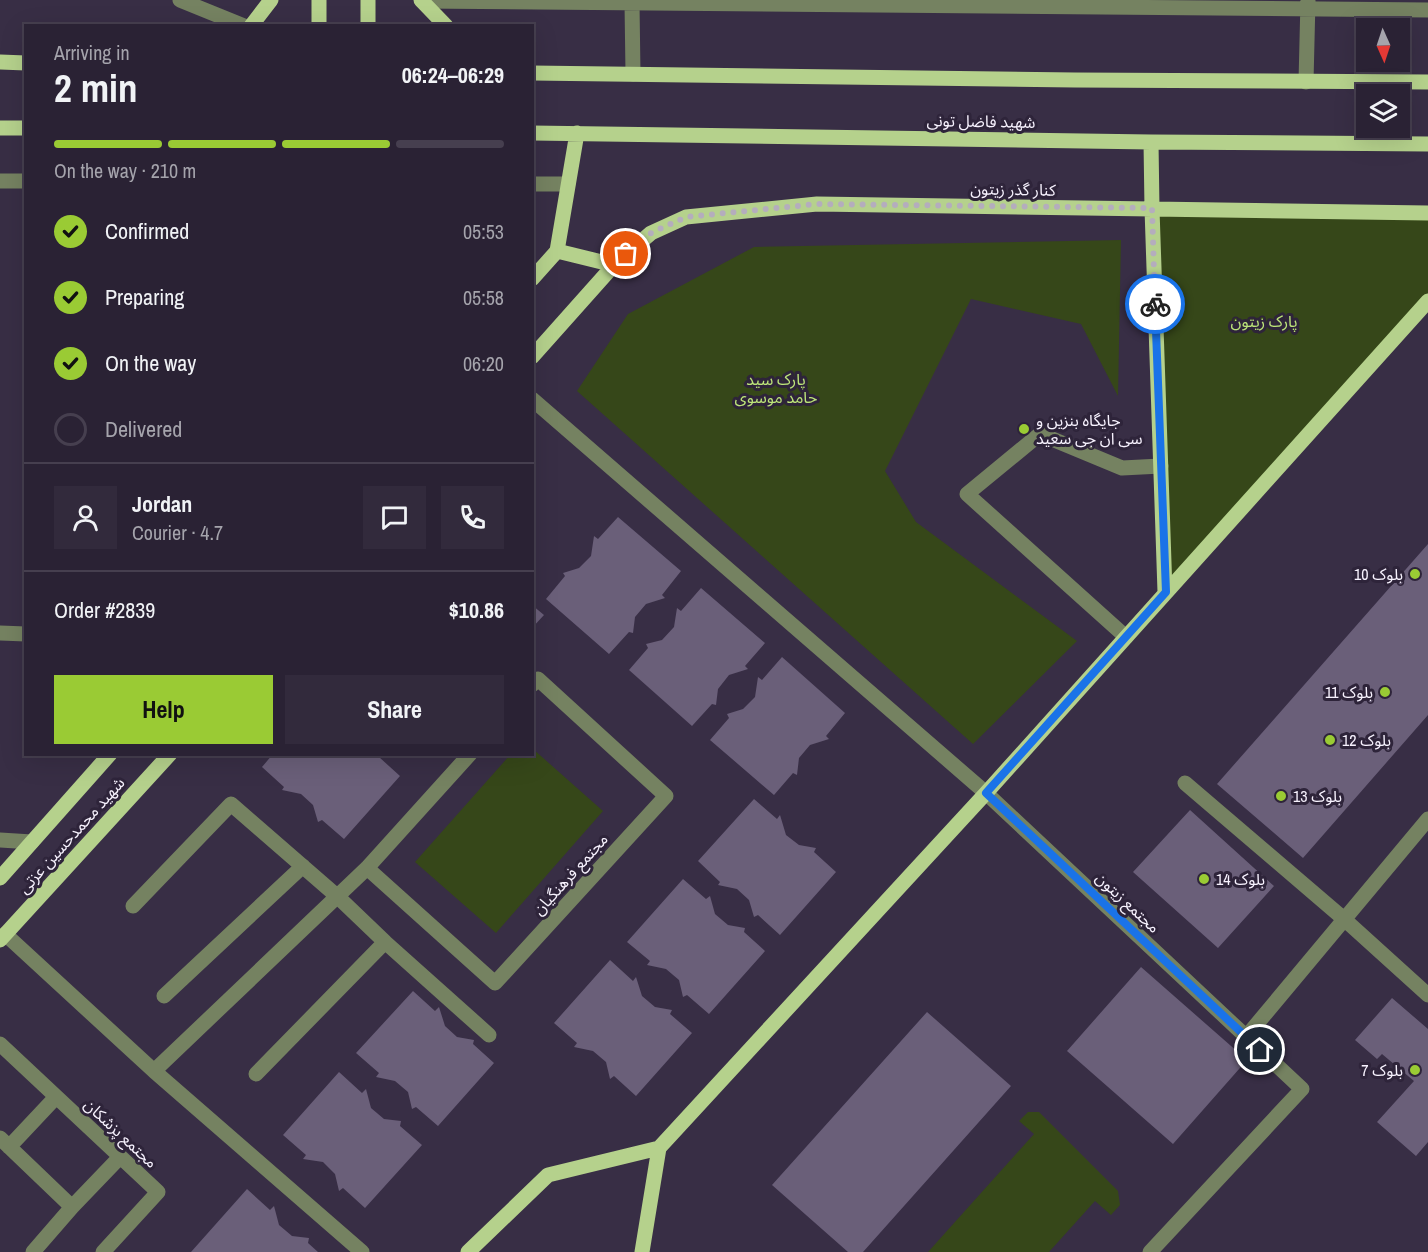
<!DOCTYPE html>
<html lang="en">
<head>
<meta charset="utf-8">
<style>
	body { margin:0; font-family:"Archivo Narrow","Noto Sans Arabic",sans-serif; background:#322a3c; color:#f1f3f6; height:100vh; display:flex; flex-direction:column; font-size:22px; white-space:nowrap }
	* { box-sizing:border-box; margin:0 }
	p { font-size:20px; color:#a5a4ac }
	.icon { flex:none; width:33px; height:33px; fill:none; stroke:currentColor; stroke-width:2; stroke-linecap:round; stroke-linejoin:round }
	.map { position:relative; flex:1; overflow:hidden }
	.sheet { position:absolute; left:24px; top:24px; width:510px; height:732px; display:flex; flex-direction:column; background:#2a2234; border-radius:0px; box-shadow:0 6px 24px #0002,0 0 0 2px #463f4f }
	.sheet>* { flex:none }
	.needle { width:39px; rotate:177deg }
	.controls { position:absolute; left:1356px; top:18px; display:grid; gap:12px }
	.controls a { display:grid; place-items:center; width:54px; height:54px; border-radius:0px; background:#2a2234; box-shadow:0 6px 24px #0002,0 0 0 2px #463f4f; font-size:30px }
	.pin { position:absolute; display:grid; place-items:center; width:51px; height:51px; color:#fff; margin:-26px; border:3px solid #fff; border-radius:50%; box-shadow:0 2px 6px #0007 }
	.courier { position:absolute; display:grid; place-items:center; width:60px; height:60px; margin:-30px; border:4px solid #1a73e8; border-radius:50%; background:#fff; color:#222; box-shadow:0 2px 8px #0007 }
	.headline em { font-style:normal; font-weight:700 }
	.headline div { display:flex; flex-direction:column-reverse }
	.headline { display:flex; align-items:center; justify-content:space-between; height:102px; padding:0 30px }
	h1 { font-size:39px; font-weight:700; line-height:45px }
	.bar { display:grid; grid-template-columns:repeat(4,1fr); gap:9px 6px; align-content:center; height:72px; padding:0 30px }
	.bar i { height:8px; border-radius:4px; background:#463f4f }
	.bar .active { background:#9acb34 }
	.bar p { grid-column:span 4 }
	.line { display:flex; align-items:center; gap:15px; padding:0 30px; border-top:2px solid #463f4f }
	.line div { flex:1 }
	.round { display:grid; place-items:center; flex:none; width:63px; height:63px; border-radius:0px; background:#322a3c }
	ol { padding:0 30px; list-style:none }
	li { display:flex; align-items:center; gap:18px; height:66px }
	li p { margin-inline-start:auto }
	li .icon { padding:6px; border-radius:50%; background:#9acb34; color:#111; stroke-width:4 }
	li:last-child { color:#a5a4ac }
	li i { width:33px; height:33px; border:3px solid #463f4f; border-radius:50% }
	.cta { display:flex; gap:12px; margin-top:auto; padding:12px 30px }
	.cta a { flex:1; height:69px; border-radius:0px; background:#9acb34; color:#111; font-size:24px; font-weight:700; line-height:69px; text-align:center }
	.cta a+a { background:#322a3c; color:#f1f3f6 }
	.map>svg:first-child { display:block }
	.green { fill:#364719 }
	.building { fill:#6a5f79 }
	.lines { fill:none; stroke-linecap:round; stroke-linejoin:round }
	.minor { stroke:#758261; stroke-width:15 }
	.major { stroke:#b5d18c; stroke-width:15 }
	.done { stroke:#b4adbd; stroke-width:6; stroke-dasharray:0 10.8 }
	.route { stroke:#1a73e8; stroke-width:8 }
	.poi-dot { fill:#9acb34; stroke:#2e243a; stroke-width:2 }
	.labels { text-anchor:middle; stroke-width:6; stroke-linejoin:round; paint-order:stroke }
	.street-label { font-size:16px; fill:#f7f2fe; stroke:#2e243a }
	.park-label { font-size:16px; fill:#bde579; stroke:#2e243a }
	.poi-label { font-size:16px; fill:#f7f2fe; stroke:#2e243a; text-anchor:start }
</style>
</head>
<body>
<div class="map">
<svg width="1428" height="1252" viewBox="0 0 1428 1252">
	<rect width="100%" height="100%" fill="#382e45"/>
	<!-- green -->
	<path class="green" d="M1152,209L1428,213V301L1165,592Z
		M1121,240L1118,396L1081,324L971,299L885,471L916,522L1077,641L973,744L577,391L628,314L754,247Z
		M533,749L603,811L496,933L415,862L510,755L532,754Z
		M1028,1112H1039L1118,1191L1120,1205L1111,1215L1095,1201L1049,1252H928L1034,1134L1019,1121Z"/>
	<!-- building -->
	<path class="building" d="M618,517L681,571L662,595L665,598L646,604L635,617L633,633L629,632L609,654L546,599L565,576L563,573L579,568L591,556L594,536L598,539Z
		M1428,544V715L1303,858L1217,784Z
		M701,588L765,643L745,666L748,669L729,675L718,689L716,705L712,704L692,726L629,670L648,648L646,644L662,640L674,627L677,608L681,611Z
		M532,605L544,615L532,628Z
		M782,657L845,713L826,736L829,739L810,745L799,758L797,775L793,773L774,795L710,740L729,718L727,714L743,709L755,697L758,677L762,680Z
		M273,754H379V757L400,776L344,839L322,820L318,822L313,805L301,794L282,790L284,787L262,767Z
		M754,799L777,819L780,815L786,835L799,845L816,848L814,852L836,872L780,935L758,915L754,917L749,900L737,889L718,885L720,882L698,861Z
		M1190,810L1274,886L1218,948L1133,872Z
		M683,879L706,899L710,896L715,914L728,925L745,928L744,932L765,951L709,1014L687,995L683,997L679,980L666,969L647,965L650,961L627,942Z
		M610,960L633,981L636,977L642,996L655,1007L672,1010L670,1014L692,1033L636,1096L614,1076L610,1079L606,1062L593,1051L574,1047L577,1043L554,1023Z
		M1141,967L1247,1060L1173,1144L1067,1051Z
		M413,991L435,1011L439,1007L445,1026L457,1037L474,1040L473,1044L494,1063L438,1126L416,1107L412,1109L408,1092L395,1081L376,1077L379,1073L356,1053Z
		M1392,998L1428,1029V1142L1416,1156L1377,1122L1414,1081L1382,1054L1377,1059L1355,1040Z
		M927,1012L1011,1086L863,1252H848L772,1185Z
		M339,1072L362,1093L366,1089L371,1108L384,1119L401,1121L400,1126L422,1145L365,1208L343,1188L339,1191L335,1174L323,1162L303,1159L306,1155L283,1135Z
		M247,1189L270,1210L274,1206L279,1225L292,1236L309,1238L308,1243L318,1252H191Z"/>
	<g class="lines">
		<!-- minor -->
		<path class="minor" d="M180,0L244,26
			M422,1L1428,10
			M632,3L633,74
			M1306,82L1308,0
			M0,181H26
			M532,184H568
			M532,399L986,793L1302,1089L1150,1252
			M0,633L26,634
			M1126,637L967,494L1040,434L1122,468L1161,466
			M1185,783L1344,919L1428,995
			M0,840L32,842
			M367,868L495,983L666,796L538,679L532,685
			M133,906L231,804L338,897L385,942L256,1074
			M5,934L154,1071L362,1252
			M385,942L489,1035
			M164,996L303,866
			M1246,1037L1428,819
			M0,1044L158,1192L103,1252
			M154,1071L367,868L470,754
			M0,1138L72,1207L33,1252
			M9,1147L56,1097
			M72,1207L120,1157"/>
		<!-- major -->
		<path class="major" d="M421,0L446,26
			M251,26L271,0
			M319,26V0
			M368,26V0
			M0,62L26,63
			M532,73L1075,80L1428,82
			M0,128H26
			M532,133L1151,142L1428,144
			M1151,142L1152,209L1165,592
			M557,251L614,265
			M532,279L557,251L577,133
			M532,357L614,265L651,233L686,217L817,204L1428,213
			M0,878L110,754
			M0,940L170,754
			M659,1148L986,793L1428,301
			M468,1252L548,1175L659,1148L642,1252"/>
	</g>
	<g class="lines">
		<!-- done -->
		<path class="done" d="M626,254L651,233L686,217L817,204L1152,208L1155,304"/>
		<!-- route -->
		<path class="route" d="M1155,304L1166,592L986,793L1260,1050"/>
	</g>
	<!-- markers -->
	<g class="poi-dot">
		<circle cx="1024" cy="429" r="6"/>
		<circle cx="1415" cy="574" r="6"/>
		<circle cx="1385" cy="692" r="6"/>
		<circle cx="1330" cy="740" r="6"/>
		<circle cx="1281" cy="796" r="6"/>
		<circle cx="1204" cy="879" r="6"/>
		<circle cx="1415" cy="1070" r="6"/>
	</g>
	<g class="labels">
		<!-- street labels -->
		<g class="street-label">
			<text transform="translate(981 121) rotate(1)" y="6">شهید فاضل تونی</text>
			<text transform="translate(1013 189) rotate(1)" y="6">کنار گذر زیتون</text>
			<text transform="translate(71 835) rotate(-48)" y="6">شهید محمدحسین عزتی</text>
			<text transform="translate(570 874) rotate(-48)" y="6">مجتمع فرهنگیان</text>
			<text transform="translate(1128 902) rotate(43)" y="6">مجتمع زیتون</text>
			<text transform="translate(121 1133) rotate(43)" y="6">مجتمع پزشکان</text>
		</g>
		<!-- park labels -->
		<g class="park-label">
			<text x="1264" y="327">پارک زیتون</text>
			<text x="776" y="385">پارک سید<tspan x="776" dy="18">حامد موسوی</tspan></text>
		</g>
		<!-- poi labels -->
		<g class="poi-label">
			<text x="1036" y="426">جایگاه بنزین و<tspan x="1036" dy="18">سی ان جی سعید</tspan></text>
			<text x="1403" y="580" text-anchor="end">بلوک 10</text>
			<text x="1373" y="698" text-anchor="end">بلوک 11</text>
			<text x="1342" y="746">بلوک 12</text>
			<text x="1293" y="802">بلوک 13</text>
			<text x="1216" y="885">بلوک 14</text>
			<text x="1403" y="1076" text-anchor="end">بلوک 7</text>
		</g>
	</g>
</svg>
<div class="controls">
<a><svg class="needle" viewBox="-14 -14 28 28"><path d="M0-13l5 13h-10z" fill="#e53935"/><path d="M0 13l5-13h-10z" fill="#a5a4ac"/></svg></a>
<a><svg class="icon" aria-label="layers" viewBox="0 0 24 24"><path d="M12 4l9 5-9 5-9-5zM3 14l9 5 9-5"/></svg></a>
</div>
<div class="pin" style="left:626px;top:254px;background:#ea580c"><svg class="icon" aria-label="bag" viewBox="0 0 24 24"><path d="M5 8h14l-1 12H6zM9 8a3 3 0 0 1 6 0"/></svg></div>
<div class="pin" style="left:1260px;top:1050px;background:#1f2937"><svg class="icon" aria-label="home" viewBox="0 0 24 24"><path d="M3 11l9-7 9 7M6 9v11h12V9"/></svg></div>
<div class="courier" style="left:1155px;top:304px"><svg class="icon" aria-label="bike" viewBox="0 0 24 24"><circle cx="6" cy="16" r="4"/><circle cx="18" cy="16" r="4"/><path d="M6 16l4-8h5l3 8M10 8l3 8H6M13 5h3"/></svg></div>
<section class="sheet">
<div class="headline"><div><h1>2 min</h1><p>Arriving in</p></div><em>06:24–06:29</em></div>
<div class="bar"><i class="active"></i><i class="active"></i><i class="active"></i><i></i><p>On the way · 210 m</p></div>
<ol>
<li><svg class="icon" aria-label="check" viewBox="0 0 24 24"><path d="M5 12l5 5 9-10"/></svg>Confirmed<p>05:53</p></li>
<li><svg class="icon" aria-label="check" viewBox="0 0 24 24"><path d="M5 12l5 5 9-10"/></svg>Preparing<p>05:58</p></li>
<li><svg class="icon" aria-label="check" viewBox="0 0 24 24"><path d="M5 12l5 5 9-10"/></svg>On the way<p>06:20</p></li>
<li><i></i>Delivered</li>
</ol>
<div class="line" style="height:108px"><a class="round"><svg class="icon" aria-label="person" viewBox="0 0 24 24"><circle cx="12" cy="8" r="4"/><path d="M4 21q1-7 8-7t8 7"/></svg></a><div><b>Jordan</b><p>Courier · 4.7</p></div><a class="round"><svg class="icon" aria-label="chat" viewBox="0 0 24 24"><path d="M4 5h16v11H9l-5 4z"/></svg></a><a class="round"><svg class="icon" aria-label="phone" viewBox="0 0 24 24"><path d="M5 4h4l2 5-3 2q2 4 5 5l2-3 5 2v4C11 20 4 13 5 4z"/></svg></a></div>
<div class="line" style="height:78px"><div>Order #2839</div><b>$10.86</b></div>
<div class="cta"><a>Help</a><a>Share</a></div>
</section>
</div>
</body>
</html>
